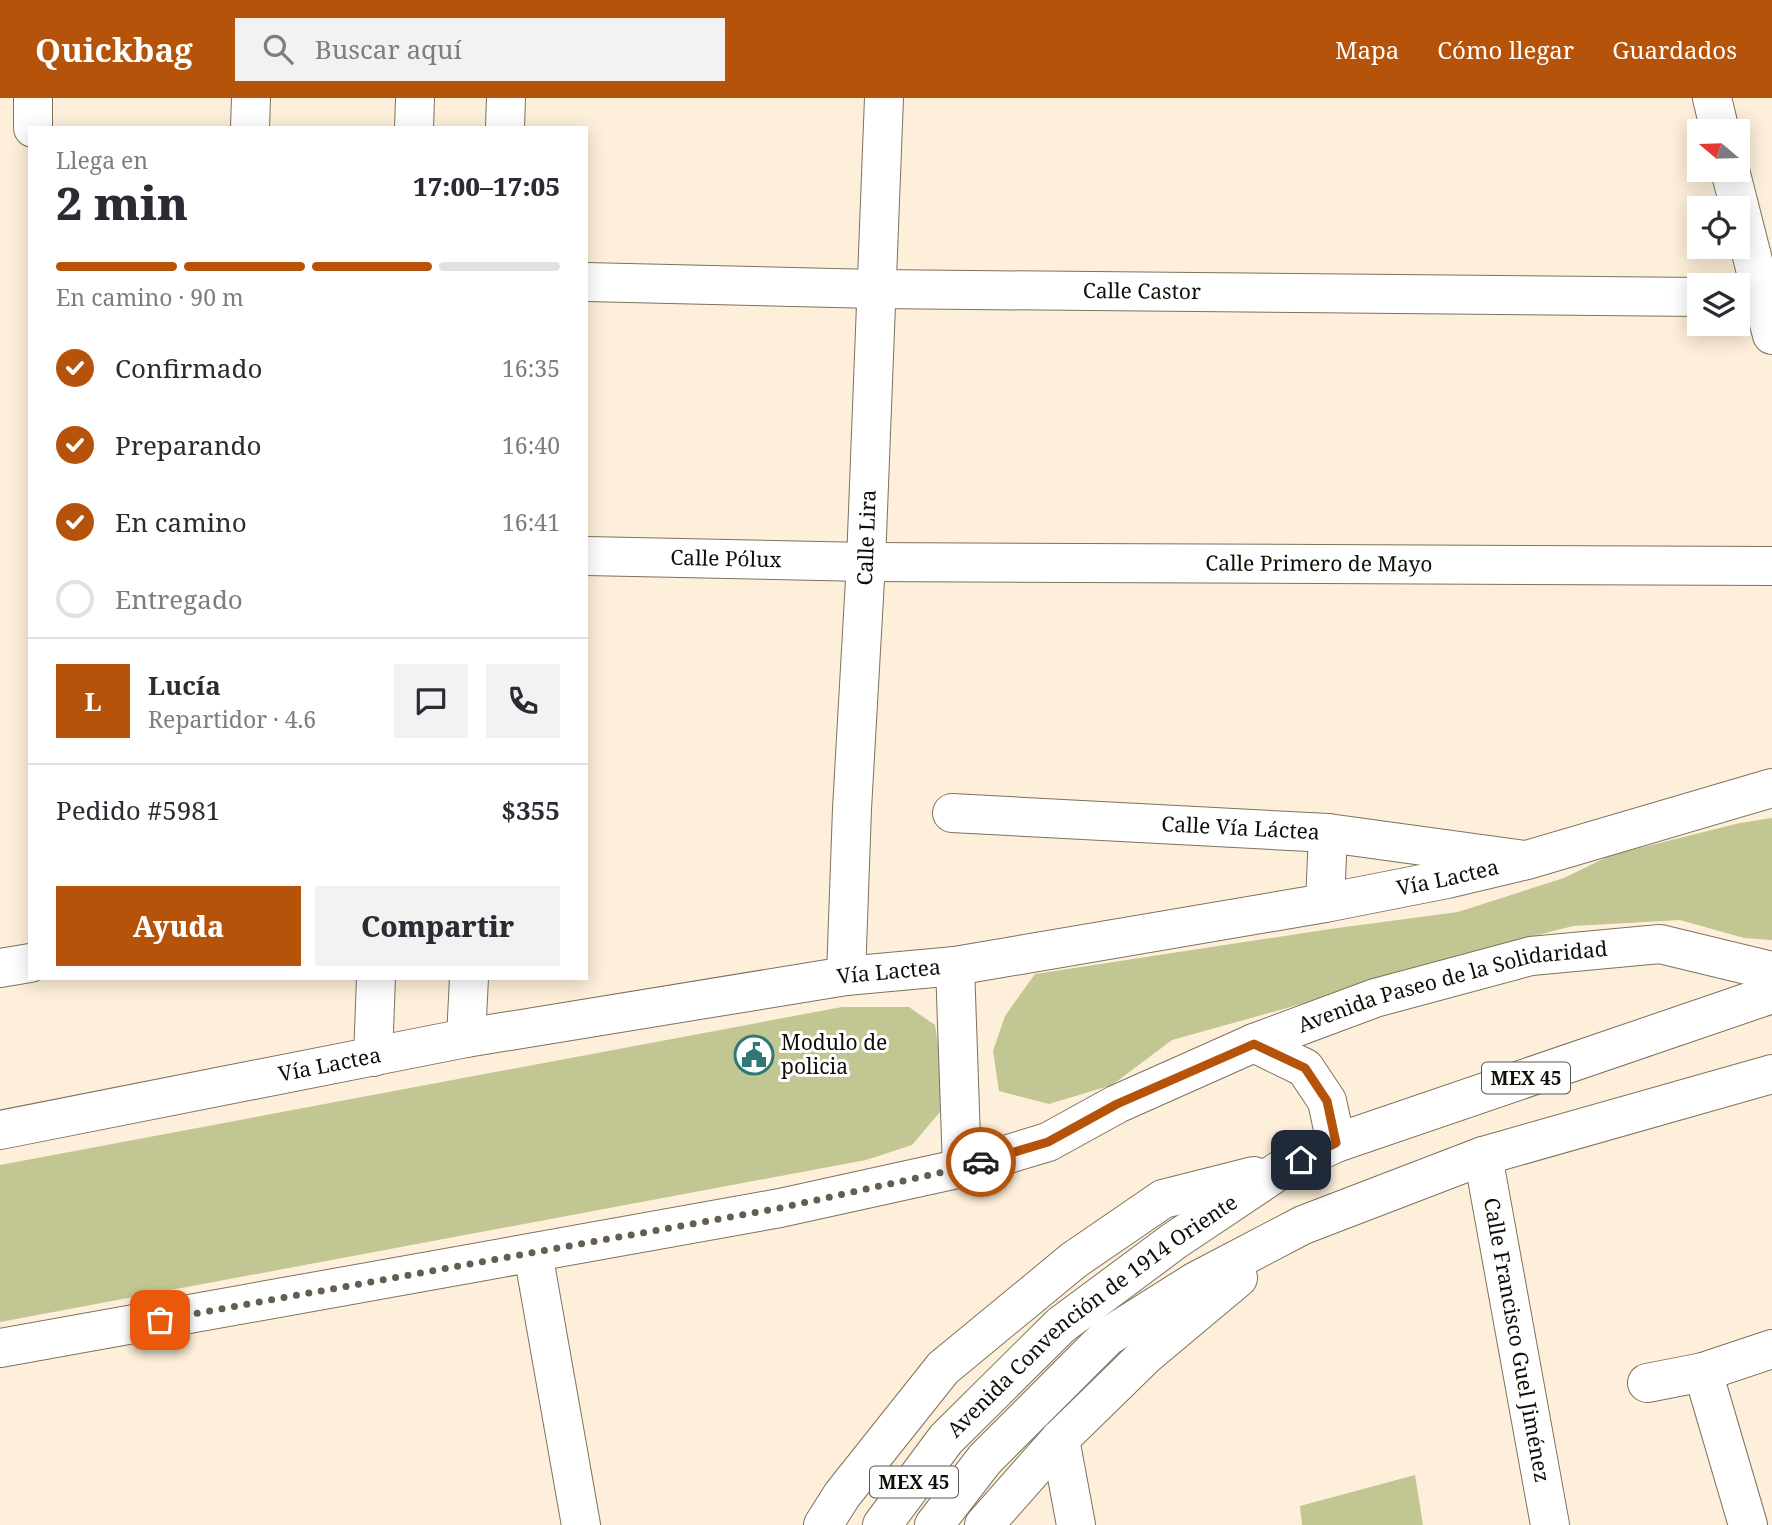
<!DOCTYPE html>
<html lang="es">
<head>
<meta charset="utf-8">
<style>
	body { margin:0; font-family:"Noto Serif",serif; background:#f2f2f3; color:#2b2b33; height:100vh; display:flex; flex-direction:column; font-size:26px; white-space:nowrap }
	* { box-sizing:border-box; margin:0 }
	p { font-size:23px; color:#7c7c81 }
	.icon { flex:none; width:38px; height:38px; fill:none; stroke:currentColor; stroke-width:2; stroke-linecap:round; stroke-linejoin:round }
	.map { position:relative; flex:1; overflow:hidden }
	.details { position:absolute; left:28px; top:28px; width:560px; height:854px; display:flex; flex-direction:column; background:#fff; border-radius:0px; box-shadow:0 4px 18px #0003 }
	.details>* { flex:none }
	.needle { width:46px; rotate:289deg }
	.fabs { position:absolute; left:1687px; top:21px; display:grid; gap:14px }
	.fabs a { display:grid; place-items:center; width:63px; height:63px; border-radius:0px; background:#fff; box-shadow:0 4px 18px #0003; font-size:35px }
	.pin { position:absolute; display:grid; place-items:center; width:60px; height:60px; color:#fff; margin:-30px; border-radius:14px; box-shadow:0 4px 10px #0006 }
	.courier { position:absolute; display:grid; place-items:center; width:70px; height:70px; margin:-35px; border:5px solid #b45309; border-radius:50%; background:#fff; color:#222; box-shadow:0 2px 9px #0007 }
	.summary em { font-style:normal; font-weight:800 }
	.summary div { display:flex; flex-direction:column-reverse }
	.summary { display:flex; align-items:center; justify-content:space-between; height:119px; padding:0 28px }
	h1 { font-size:46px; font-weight:800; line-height:52px }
	.bar { display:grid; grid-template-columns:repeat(4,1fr); gap:10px 7px; align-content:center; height:84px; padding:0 28px }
	.bar i { height:9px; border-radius:5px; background:#e1e1e2 }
	.bar .current { background:#b45309 }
	.bar p { grid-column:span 4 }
	.line { display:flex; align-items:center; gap:18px; padding:0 28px; border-top:2px solid #e1e1e2 }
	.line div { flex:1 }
	.round { display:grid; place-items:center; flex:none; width:74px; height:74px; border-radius:0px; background:#f2f2f3 }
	ol { padding:0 28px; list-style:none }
	li { display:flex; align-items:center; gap:21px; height:77px }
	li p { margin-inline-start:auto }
	li .icon { padding:7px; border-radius:50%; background:#b45309; color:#fff; stroke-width:4 }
	li:last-child { color:#7c7c81 }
	li i { width:38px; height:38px; border:4px solid #e1e1e2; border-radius:50% }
	.action { display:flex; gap:14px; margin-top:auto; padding:14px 28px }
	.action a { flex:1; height:80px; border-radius:0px; background:#b45309; color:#fff; font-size:28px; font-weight:800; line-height:80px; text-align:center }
	.action a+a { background:#f2f2f3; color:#2b2b33 }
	header { display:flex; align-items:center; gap:42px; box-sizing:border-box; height:98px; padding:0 35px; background:#b45309; color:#fff }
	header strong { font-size:33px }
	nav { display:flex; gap:38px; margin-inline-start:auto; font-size:24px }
	.search { width:490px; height:63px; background:#f2f2f3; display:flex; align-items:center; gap:18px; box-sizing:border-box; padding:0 24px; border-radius:0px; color:#7c7c81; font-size:26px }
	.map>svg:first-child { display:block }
	.green { fill:#c1c692 }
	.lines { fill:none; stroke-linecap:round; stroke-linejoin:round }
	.minor-casing { stroke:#7e715e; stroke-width:40 }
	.tertiary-casing { stroke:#7e715e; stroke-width:40 }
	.primary-casing { stroke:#7e715e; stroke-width:40 }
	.minor { stroke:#fff; stroke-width:38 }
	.tertiary { stroke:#fff; stroke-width:38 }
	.primary { stroke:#fff; stroke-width:38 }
	.done { stroke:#645d50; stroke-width:7; stroke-dasharray:0 12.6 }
	.route { stroke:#b45309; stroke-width:9 }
	.labels { text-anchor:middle; stroke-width:6; stroke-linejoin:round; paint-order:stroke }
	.shield { fill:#fff; stroke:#595651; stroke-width:2 }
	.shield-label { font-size:19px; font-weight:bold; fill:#120e07 }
	.street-label { font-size:21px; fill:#120e07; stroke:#fff }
	.poi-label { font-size:21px; fill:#120e07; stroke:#fff; text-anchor:start }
</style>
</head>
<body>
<header>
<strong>Quickbag</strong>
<div class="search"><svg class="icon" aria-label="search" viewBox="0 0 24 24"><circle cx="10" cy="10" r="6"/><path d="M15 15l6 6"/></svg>Buscar aquí</div>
<nav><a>Mapa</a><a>Cómo llegar</a><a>Guardados</a></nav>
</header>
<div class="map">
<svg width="1772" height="1427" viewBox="0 0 1772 1427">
	<rect width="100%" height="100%" fill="#fdefd9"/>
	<!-- green -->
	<path class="green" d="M1772,720V842L1744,840L1680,822L1573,828L1463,856L1319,901L1172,942L1112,987L1049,1006L999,993L993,953L1005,918L1035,876L1330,831L1458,814L1564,780L1611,757L1740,725Z
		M842,909H909L935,927L941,966L945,1008L912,1047L866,1062L0,1224V1067Z
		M1415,1377L1423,1427H1302L1300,1408Z"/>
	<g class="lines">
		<defs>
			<g id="minor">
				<path d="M33,0V30"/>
				<path d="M1712,0L1720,33"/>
				<path d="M250,30L251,0"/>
				<path d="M414,30L415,0"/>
				<path d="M505,30L506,0"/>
				<path d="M1730,72L1772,237"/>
				<path id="s1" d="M586,184L876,191L1699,199"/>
				<path id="s2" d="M586,458L866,464L1772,468"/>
				<path id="s3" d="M952,715L1328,735L1525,762"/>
				<path d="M1325,805L1328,735"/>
				<path d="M0,870L30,865"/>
				<path id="s4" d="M846,878L852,711L866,464L884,0"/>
				<path d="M466,940L469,880"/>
				<path d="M373,959L376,880"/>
				<path id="s5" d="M1483,1058L1550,1427"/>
				<path d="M533,1155L581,1427"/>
				<path d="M1703,1274L1748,1427"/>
				<path d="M1647,1285L1703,1274L1772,1251"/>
				<path d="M1060,1341L1076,1427"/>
			</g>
			<g id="tertiary">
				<path d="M955,868L962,1070"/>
				<path id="s6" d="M0,1032L466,940L846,878L955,868L1325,805L1447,781L1527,762L1772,690"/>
				<path id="s7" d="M0,1250L780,1110L962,1070L1048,1044L1117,1006L1254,945L1375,900L1531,858L1660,846L1772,873"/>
			</g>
			<g id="primary">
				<path d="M1254,945L1305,970L1327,1003L1336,1045"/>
				<path d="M823,1427L842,1397L943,1270L1074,1162L1163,1101L1254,1078"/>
				<path id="s8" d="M882,1427L946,1341L1061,1227L1174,1143L1283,1070L1336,1045L1772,896"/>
				<path d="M934,1427L985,1361L1107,1239L1196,1183L1303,1127L1483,1058L1772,976"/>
				<path d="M984,1427L1060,1341L1146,1257L1238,1180"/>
			</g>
		</defs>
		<!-- minor casing -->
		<use href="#minor" class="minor-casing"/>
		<!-- tertiary casing -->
		<use href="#tertiary" class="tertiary-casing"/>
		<!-- primary casing -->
		<use href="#primary" class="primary-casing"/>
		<!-- minor -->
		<use href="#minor" class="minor"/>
		<!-- tertiary -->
		<use href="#tertiary" class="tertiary"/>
		<!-- primary -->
		<use href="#primary" class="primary"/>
	</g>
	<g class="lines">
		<!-- done -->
		<path class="done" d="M160,1222L780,1110L962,1070L981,1064"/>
		<!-- route -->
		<path class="route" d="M981,1064L1048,1044L1117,1006L1254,946L1305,970L1327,1003L1336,1045L1301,1062"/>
	</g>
	<!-- icons -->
	<defs>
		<symbol id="civic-ring" viewBox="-11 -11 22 22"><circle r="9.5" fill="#fff" stroke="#2f7873" stroke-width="1.5"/><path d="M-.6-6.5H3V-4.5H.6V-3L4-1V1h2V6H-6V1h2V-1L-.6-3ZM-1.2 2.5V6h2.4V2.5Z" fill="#2f7873"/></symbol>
	</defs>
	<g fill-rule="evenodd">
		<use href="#civic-ring" x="732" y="935" width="44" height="44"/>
	</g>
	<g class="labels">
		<!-- shield labels -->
		<g class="shield">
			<rect x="1482" y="964.5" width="88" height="31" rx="5"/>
			<rect x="870" y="1368.5" width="88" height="31" rx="5"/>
		</g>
		<g class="shield-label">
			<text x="1526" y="987">MEX 45</text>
			<text x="914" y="1391">MEX 45</text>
		</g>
		<!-- street labels -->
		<g class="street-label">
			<text dy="7" stroke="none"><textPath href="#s1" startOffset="556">Calle Castor</textPath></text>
			<text dy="7" stroke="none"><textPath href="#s4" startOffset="439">Calle Lira</textPath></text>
			<text dy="7" stroke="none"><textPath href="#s2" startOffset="140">Calle Pólux</textPath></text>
			<text dy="7" stroke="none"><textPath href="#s2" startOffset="733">Calle Primero de Mayo</textPath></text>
			<text dy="7" stroke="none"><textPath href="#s3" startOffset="289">Calle Vía Láctea</textPath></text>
			<text dy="7" stroke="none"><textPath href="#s6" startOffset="1470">Vía Lactea</textPath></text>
			<text dy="7" stroke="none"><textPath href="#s6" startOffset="903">Vía Lactea</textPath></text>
			<text dy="7" stroke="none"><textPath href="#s7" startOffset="1505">Avenida Paseo de la Solidaridad</textPath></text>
			<text dy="7" stroke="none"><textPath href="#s6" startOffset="336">Vía Lactea</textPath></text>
			<text dy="7" stroke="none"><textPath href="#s8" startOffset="299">Avenida Convención de 1914 Oriente</textPath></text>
			<text dy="7" stroke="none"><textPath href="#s5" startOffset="187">Calle Francisco Guel Jiménez</textPath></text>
		</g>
		<!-- poi labels -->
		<g class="poi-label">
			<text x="781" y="952">Modulo de<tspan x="781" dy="24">policia</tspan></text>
		</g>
	</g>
</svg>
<div class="fabs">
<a><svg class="needle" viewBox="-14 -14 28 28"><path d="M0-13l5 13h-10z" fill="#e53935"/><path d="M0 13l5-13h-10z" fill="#7c7c81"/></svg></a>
<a><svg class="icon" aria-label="locate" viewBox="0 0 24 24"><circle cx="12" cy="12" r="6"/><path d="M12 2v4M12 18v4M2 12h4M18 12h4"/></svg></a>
<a><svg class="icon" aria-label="layers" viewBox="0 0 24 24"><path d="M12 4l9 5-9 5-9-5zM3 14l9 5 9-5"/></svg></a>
</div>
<div class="pin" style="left:160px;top:1222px;background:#ea580c"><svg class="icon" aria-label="bag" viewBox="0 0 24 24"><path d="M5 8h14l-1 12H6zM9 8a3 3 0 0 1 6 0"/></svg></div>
<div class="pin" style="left:1301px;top:1062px;background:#1f2937"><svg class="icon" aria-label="home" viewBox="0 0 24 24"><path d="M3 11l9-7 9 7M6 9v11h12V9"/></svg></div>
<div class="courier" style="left:981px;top:1064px"><svg class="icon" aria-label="car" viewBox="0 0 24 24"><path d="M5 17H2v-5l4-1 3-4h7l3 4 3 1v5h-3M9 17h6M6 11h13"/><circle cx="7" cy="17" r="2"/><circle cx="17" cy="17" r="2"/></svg></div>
<section class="details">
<div class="summary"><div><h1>2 min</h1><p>Llega en</p></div><em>17:00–17:05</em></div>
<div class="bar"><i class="current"></i><i class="current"></i><i class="current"></i><i></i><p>En camino · 90 m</p></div>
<ol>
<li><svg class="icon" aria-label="check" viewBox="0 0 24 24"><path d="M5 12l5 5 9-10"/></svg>Confirmado<p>16:35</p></li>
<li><svg class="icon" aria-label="check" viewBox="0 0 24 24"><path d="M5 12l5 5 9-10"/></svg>Preparando<p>16:40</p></li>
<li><svg class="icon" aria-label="check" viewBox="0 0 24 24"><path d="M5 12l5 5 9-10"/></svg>En camino<p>16:41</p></li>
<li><i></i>Entregado</li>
</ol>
<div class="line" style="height:126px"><b class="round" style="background:#b45309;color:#fff">L</b><div><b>Lucía</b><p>Repartidor · 4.6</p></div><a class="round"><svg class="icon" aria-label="chat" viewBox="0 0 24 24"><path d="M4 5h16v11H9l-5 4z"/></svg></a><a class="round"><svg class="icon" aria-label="phone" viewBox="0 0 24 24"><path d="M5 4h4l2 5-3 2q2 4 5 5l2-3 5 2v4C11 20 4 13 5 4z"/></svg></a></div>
<div class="line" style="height:91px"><div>Pedido #5981</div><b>$355</b></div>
<div class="action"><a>Ayuda</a><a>Compartir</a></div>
</section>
</div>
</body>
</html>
